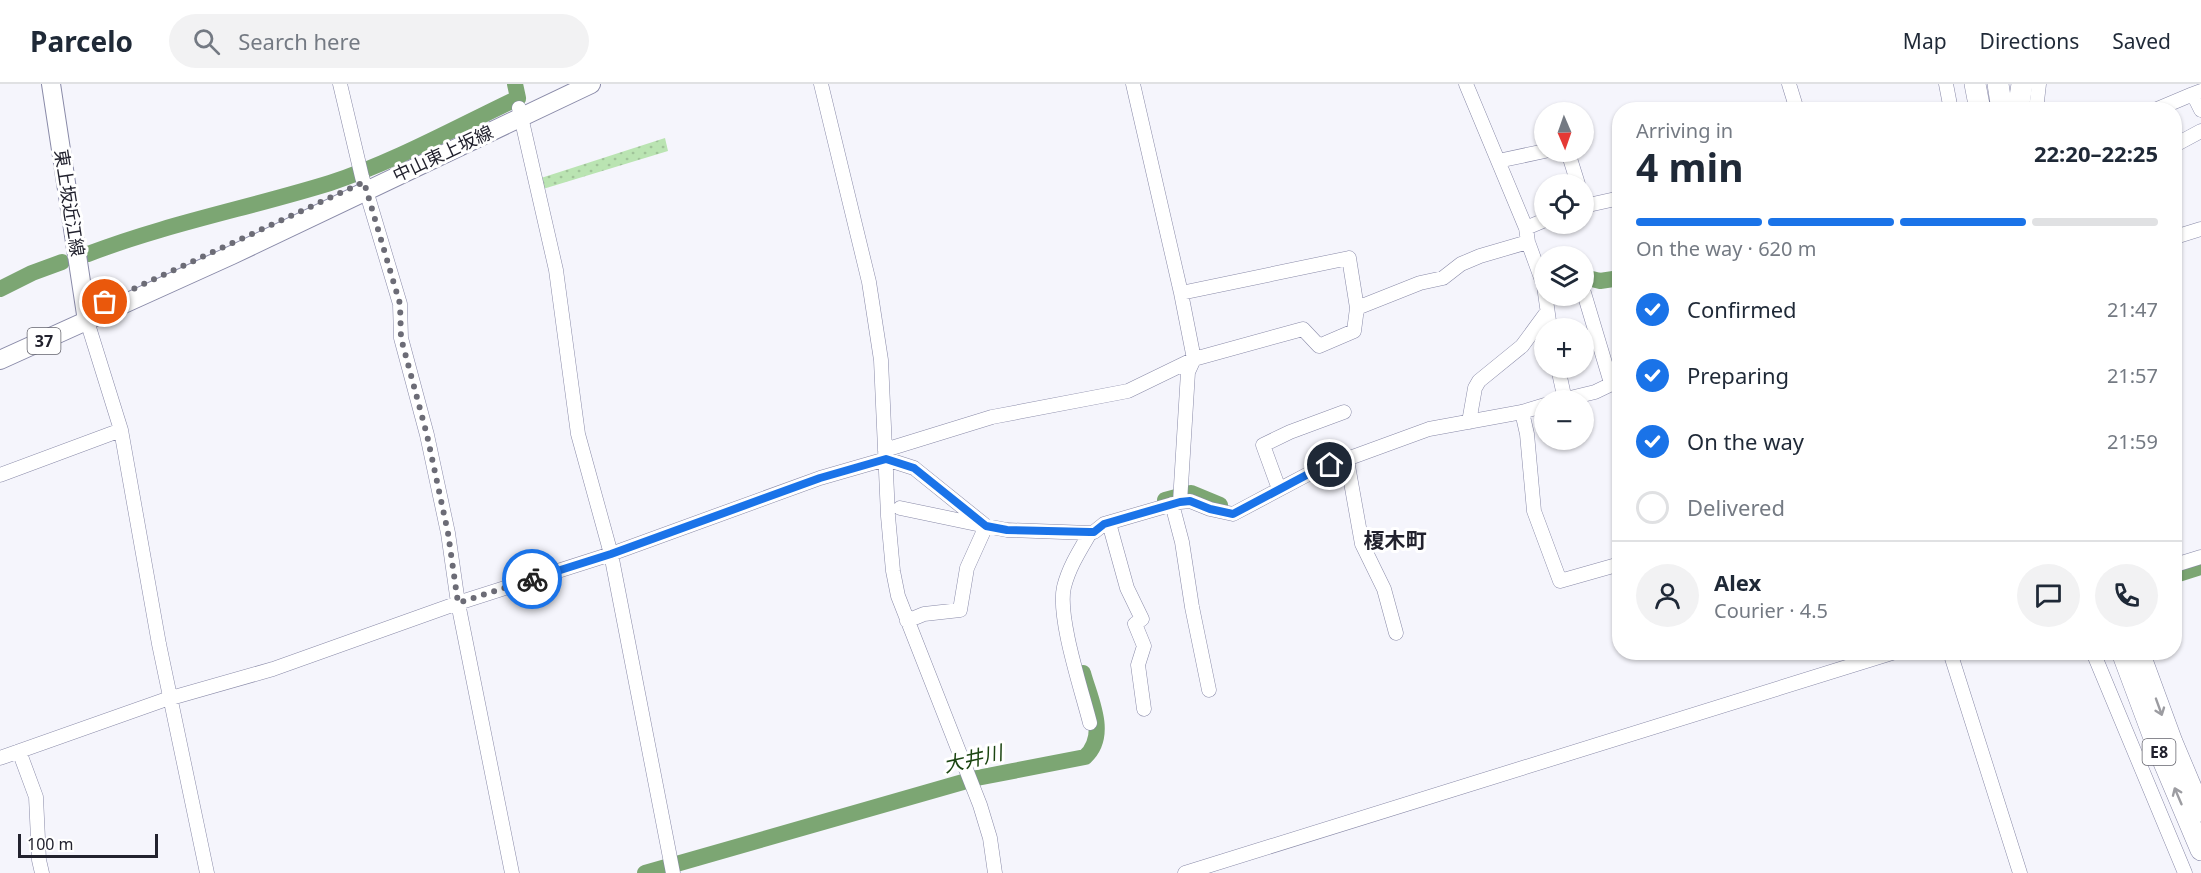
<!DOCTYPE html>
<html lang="en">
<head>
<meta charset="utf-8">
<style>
	body { margin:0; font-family:"Noto Sans","Noto Sans JP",sans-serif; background:#f2f2f3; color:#1f2937; height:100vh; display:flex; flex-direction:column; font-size:22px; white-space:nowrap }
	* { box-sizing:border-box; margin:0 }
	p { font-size:20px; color:#747a83 }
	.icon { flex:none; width:33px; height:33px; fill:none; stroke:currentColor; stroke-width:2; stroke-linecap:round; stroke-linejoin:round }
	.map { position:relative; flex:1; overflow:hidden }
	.details { position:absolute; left:1612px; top:18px; width:570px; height:558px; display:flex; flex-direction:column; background:#fff; border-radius:24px; box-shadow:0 2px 4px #0004 }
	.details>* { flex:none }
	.needle { width:39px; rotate:178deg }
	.fabs { position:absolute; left:1534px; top:18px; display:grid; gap:12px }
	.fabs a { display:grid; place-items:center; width:60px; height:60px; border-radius:50%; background:#fff; box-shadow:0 2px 4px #0004; font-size:30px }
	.scale { position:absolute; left:18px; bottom:15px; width:140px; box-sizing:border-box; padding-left:6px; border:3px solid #22222e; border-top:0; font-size:16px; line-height:21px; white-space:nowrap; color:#22222e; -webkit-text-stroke:4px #fff; paint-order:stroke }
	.pin { position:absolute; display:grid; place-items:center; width:51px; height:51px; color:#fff; margin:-26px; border:3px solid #fff; border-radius:50%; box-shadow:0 2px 6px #0007 }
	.courier { position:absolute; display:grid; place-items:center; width:60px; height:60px; margin:-30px; border:4px solid #1a73e8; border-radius:50%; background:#fff; color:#222; box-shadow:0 2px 8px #0007 }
	.summary em { font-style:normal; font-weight:700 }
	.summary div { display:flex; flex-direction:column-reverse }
	.summary { display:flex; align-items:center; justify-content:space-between; height:102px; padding:0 24px }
	h1 { font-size:39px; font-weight:700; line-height:45px }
	.bar { display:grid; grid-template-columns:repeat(4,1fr); gap:9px 6px; align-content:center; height:72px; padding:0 24px }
	.bar i { height:8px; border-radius:4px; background:#e0e1e3 }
	.bar .active { background:#1a73e8 }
	.bar p { grid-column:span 4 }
	.line { display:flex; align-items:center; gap:15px; padding:0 24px; border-top:2px solid #e0e1e3 }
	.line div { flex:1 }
	.round { display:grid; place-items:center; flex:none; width:63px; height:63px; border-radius:32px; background:#f2f2f3 }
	ol { padding:0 24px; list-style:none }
	li { display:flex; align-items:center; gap:18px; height:66px }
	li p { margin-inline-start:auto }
	li .icon { padding:6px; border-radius:50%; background:#1a73e8; color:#fff; stroke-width:4 }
	li:last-child { color:#747a83 }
	li i { width:33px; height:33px; border:3px solid #e0e1e3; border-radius:50% }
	header { display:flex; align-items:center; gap:36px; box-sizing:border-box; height:84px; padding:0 30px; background:#fff; border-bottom:2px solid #e0e1e3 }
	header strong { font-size:28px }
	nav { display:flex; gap:33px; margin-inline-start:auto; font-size:21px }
	.search { width:420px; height:54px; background:#f2f2f3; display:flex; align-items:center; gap:15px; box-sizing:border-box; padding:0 21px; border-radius:33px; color:#747a83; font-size:22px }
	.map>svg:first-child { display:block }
	.grass { fill:url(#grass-dots) }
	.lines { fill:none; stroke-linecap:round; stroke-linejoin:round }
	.river { stroke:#7ca673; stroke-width:16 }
	.minor-casing { stroke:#898aa8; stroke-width:15 }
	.major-casing { stroke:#898aa8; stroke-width:20 }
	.highway-casing { stroke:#898aa8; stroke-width:22 }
	.minor { stroke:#fff; stroke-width:14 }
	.major { stroke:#fff; stroke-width:18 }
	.highway { stroke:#fff; stroke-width:21 }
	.oneway { stroke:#9c9ca1 }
	.done { stroke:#6c6c76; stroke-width:6; stroke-dasharray:0 10.8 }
	.route { stroke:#1a73e8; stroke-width:8 }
	.labels { text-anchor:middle; stroke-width:6; stroke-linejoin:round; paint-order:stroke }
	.shield { fill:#fff; stroke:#64646d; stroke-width:1.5 }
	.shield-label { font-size:16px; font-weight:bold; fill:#22222e }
	.street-label { font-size:18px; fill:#22222e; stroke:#fff }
	.water-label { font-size:20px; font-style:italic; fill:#1b4511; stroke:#fff }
	.quarter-label { font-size:21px; font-weight:bold; fill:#22222e; stroke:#fff }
</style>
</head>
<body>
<header>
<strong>Parcelo</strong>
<div class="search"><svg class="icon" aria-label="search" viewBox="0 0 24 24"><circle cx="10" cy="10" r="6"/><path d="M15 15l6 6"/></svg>Search here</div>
<nav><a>Map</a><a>Directions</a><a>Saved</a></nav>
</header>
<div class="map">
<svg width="2201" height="789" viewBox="0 0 2201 789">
	<defs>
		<pattern id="grass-dots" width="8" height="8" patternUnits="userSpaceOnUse" patternTransform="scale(1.5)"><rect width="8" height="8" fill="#bae4b2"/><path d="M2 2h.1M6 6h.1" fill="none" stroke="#a0c399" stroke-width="1.8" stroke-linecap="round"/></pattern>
	</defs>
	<rect width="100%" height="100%" fill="#f5f5fc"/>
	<!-- grass -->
	<path class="grass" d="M665,54L668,67L543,105L541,94Z"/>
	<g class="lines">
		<!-- river -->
		<path class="river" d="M88,170C166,140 249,124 330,99C394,78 457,43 518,14L515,0
			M1584,193L1600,197L1620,194
			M0,205L32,189L62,178
			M1165,416L1191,409L1220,421
			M2175,491L2201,483
			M645,789L977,694L1085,673C1109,651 1090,615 1083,589"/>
		<defs>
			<path id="minor" d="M340,0L362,93L400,220L401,254L427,351L448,449L458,519L512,789
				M821,0L869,198L881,276L888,432L893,487L898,512L980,721L990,754L995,789
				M1133,0L1181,209
				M1466,0L1526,144L1528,158L1544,202L1550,244
				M1789,0L1797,26
				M1946,0L1951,26
				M2201,7L2193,10L2201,26
				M519,24L556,186L578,350L611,470L673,789
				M2036,26L2039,0
				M2155,26L2193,10
				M2175,61L2201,47
				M1568,68L1578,100
				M1498,77L1545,67
				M1584,122L1620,114
				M1526,144L1545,136
				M2175,153L2201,145
				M1584,209L1611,299
				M1357,224L1349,174L1181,209L1194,275L1303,245L1319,262L1354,247L1357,224L1420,199L1443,194L1461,180L1480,172L1528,158
				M87,237L121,346L159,560L207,789
				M1558,284L1565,316
				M1562,316L1595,308L1620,296
				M1522,328L1527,350L1534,427L1560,497L1620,480
				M1469,338L1475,304L1479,297L1522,262L1547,228
				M885,366L992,333L1128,307L1194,275
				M1347,376L1362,460L1384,505L1396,549
				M0,391L121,346
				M1279,405L1263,361L1290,348L1344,328
				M1180,418L1188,288L1194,275
				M1172,420L1182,458L1192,523L1209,606
				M900,424L986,442L967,484L960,526L924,530L907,537
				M1109,439L1127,504L1142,535L1135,540L1144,562L1138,581L1144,625
				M1090,449C1080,466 1069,483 1064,503C1057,533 1082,607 1090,639
				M2175,481L2201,473
				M1950,568L2020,789
				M2093,568L2185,789
				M19,667L36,713L39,776L42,789
				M0,674L164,616L273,585L458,519L611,470L820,394L886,375L914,384L986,442L1007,446L1090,449L1094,448L1104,440L1180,418L1190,417L1210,425L1233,430L1314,387L1429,345L1522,328L1545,321
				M1185,789L1895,568"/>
			<path id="major" d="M51,0L87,237
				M0,276L232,171L591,0"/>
			<path id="highway" d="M1975,0L1980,26
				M1998,0L2002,26
				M2018,26L2022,0
				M2122,568L2157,662L2201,766
				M2139,568L2172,658L2201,727"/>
		</defs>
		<!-- minor casing -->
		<use href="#minor" class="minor-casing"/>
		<!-- major casing -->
		<use href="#major" class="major-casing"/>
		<!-- highway casing -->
		<use href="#highway" class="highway-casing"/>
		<!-- minor -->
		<use href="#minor" class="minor"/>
		<!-- major -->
		<use href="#major" class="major"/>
		<!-- highway -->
		<use href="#highway" class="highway"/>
	</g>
	<!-- one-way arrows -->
	<defs><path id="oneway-shaft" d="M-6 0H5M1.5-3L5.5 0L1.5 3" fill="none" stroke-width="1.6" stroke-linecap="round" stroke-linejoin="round" transform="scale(1.5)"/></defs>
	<g class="oneway">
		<use href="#oneway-shaft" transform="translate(2159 623) rotate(70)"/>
		<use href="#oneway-shaft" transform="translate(2178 712) rotate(-113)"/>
	</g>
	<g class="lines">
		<!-- done -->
		<path class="done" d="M105,218L364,98L400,220L401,254L427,351L448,449L458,519L532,495"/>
		<!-- route -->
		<path class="route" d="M532,495L611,470L820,394L886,375L914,384L986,442L1007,446L1090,448H1094L1104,440L1180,418L1190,417L1210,425L1233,430L1314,387L1330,381"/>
	</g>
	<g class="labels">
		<!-- shield labels -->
		<g class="shield">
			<rect x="27.5" y="244" width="33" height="26" rx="4.5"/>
			<rect x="2142.5" y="655" width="33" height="26" rx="4.5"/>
		</g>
		<g class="shield-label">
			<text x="44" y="263">37</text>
			<text x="2159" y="674">E8</text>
		</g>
		<!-- street labels -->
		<g class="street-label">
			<text transform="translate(443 70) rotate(-25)" y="6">中山東上坂線</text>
			<text transform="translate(69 119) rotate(81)" y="6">東上坂近江線</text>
		</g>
		<!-- water labels -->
		<g class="water-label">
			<text transform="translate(973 675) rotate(-13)" y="7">大井川</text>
		</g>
		<!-- quarter labels -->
		<g class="quarter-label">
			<text x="1395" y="464">榎木町</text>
		</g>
	</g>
</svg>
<div class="fabs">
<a><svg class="needle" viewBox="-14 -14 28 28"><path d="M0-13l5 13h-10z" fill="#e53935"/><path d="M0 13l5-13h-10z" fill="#747a83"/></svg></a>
<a><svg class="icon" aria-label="locate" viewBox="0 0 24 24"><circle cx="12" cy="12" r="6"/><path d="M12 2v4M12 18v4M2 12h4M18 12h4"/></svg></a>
<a><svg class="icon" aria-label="layers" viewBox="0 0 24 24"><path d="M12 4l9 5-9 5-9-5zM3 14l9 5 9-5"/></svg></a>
<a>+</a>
<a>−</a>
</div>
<div class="scale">100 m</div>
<div class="pin" style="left:105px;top:218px;background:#ea580c"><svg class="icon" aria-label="bag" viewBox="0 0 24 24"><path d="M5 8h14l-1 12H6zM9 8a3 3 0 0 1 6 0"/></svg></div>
<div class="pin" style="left:1330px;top:381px;background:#1f2937"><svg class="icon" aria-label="home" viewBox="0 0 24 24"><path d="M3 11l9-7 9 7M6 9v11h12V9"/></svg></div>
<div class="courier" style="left:532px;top:495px"><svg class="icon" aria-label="bike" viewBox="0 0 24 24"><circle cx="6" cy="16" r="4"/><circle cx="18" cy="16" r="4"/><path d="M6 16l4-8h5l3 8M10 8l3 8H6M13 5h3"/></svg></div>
<section class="details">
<div class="summary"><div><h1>4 min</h1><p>Arriving in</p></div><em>22:20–22:25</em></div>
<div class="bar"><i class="active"></i><i class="active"></i><i class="active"></i><i></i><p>On the way · 620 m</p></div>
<ol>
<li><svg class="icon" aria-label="check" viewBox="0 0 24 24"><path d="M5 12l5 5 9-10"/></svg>Confirmed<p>21:47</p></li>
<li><svg class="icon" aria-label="check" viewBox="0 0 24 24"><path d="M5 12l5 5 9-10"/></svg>Preparing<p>21:57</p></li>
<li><svg class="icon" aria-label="check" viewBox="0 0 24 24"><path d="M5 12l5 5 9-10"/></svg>On the way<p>21:59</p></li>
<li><i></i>Delivered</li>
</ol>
<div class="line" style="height:108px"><a class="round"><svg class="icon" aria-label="person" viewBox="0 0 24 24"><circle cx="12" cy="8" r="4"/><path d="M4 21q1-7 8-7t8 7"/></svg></a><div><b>Alex</b><p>Courier · 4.5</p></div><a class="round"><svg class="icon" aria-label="chat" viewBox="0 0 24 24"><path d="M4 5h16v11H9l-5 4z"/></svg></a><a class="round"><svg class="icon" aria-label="phone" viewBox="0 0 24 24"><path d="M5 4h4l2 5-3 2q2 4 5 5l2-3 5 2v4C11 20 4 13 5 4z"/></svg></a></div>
</section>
</div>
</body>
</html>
